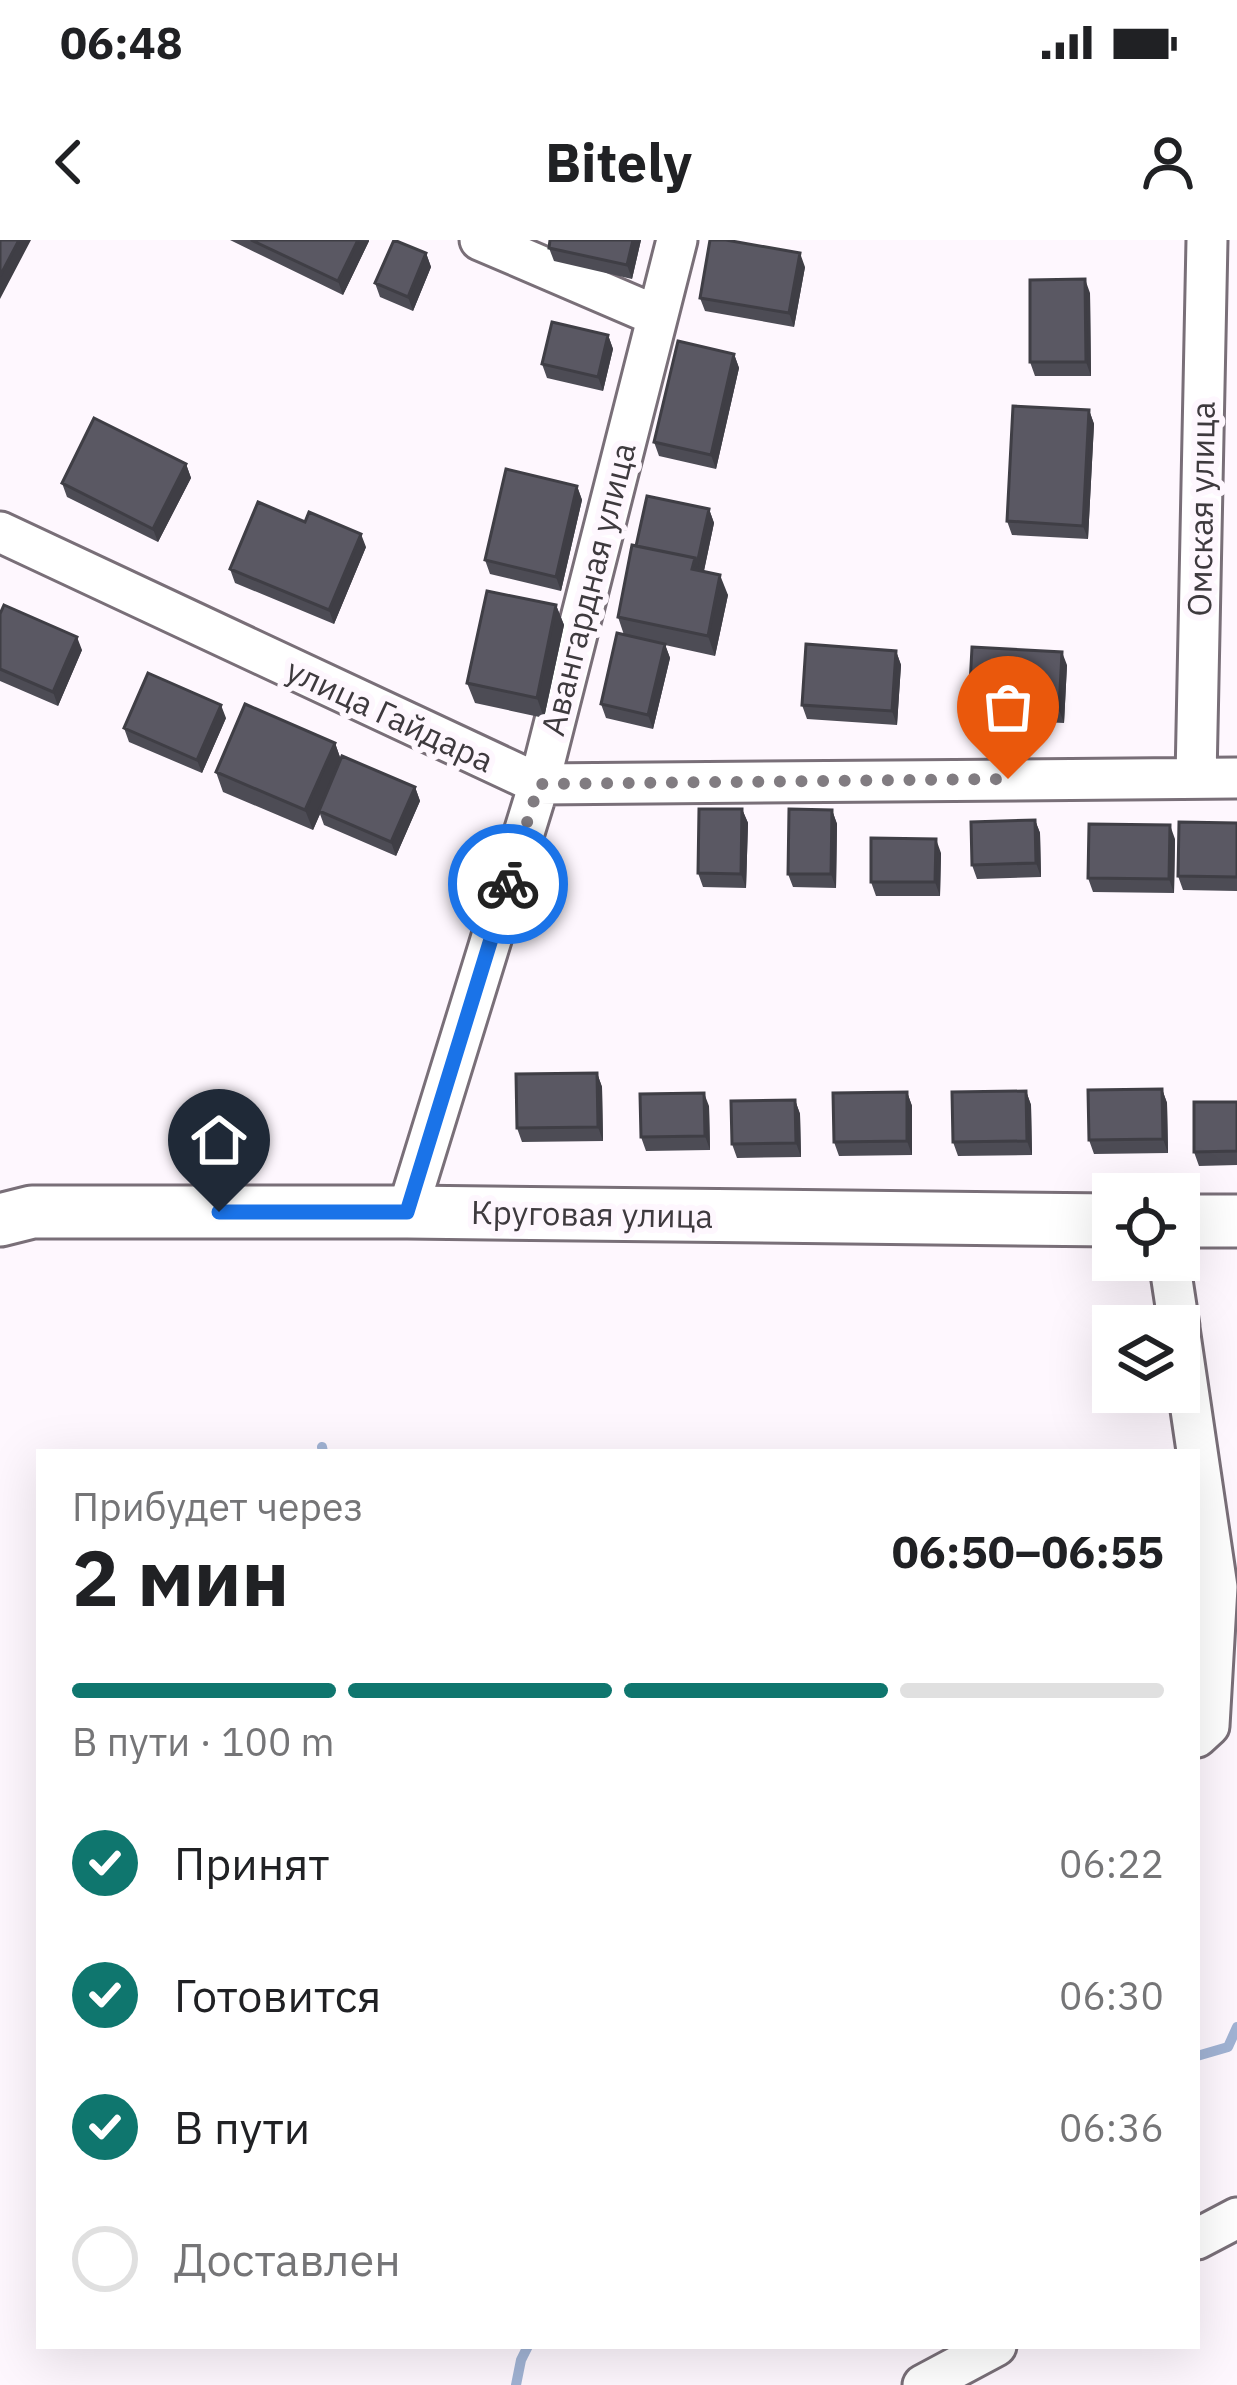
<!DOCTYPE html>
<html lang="ru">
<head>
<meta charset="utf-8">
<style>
	body { margin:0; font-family:"IBM Plex Sans",sans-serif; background:#f6f6f6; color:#202124; height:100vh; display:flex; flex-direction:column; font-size:45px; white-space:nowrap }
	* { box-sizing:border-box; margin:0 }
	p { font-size:39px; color:#757577 }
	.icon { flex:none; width:66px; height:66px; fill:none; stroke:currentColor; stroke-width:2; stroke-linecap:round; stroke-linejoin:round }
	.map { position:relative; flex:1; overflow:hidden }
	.sheet { position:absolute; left:36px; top:1209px; width:1164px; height:900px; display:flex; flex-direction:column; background:#fff; border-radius:0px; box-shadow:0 12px 48px #0002 }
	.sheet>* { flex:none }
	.fabs { position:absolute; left:1092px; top:933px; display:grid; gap:24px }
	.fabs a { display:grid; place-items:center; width:108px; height:108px; border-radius:0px; background:#fff; box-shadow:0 12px 48px #0002; font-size:60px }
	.pin { position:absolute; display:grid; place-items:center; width:102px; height:102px; color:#fff; margin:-123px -51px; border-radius:50% 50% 50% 0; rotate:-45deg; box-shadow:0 0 12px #0007 }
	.pin .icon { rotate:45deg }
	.courier { position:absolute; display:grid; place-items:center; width:120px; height:120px; margin:-60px; border:9px solid #1a73e8; border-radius:50%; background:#fff; color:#222; box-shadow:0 3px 15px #0007 }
	.head em { font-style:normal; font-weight:700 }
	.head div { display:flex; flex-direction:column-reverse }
	.head { display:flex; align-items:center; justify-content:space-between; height:204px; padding:0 36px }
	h1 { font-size:78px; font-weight:700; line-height:90px }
	.bar { display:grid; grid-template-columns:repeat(4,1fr); gap:18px 12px; align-content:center; height:144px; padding:0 36px }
	.bar i { height:15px; border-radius:9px; background:#e0e0e0 }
	.bar .selected { background:#0f766e }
	.bar p { grid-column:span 4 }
	ol { padding:0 36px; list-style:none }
	li { display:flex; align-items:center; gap:36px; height:132px }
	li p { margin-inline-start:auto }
	li .icon { padding:12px; border-radius:50%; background:#0f766e; color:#fff; stroke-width:4 }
	li:last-child { color:#757577 }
	li i { width:66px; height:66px; border:6px solid #e0e0e0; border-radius:50% }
	.status { display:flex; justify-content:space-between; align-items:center; height:84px; padding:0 60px; background:#fff; direction:ltr }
	.status svg { height:33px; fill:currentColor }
	header { display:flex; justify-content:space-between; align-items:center; height:156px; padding:0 36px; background:#fff; font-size:54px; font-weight:700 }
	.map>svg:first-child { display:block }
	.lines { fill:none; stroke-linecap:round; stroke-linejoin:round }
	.stream { stroke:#a1b3d4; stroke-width:10 }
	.minor-casing { stroke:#796f78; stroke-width:45 }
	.tertiary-casing { stroke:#796f78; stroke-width:57 }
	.minor { stroke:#fff; stroke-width:39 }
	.tertiary { stroke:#fff; stroke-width:51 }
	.wall { fill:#4d4c55 }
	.shaded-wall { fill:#3f3e45 }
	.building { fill:#5a5863; stroke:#3f3e45; stroke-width:3 }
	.done { stroke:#817c81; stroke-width:12; stroke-dasharray:0 21.6 }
	.route { stroke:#1a73e8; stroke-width:15 }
	.labels { text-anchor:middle; stroke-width:12; stroke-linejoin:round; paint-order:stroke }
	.street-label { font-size:33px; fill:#3e3a3e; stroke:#fef7fe }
</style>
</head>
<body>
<div class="status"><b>06:48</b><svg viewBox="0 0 49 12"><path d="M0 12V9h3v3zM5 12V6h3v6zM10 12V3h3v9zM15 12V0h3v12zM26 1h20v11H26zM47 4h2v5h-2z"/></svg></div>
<header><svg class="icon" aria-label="back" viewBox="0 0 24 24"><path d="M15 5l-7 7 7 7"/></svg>Bitely<svg class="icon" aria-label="person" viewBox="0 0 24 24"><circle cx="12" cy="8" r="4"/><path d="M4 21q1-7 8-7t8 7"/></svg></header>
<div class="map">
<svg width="1237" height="2145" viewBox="0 0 1237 2145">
	<rect width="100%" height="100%" fill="#fef7fe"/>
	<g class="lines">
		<!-- stream -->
		<path class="stream" d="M322,1207L323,1212
			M1197,1816L1228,1807L1237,1787
			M516,2145L521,2120L528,2106"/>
		<defs>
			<path id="minor" d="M480,0L657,76
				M0,292L539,544L1237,538
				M1196,538L1207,0
				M407,972L539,544L677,0
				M1169,1020L1179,1086
				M1179,1088L1217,1347L1209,1486L1197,1497
				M1197,1999L1237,1978
				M923,2145L996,2106"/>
			<path id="tertiary" d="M0,980L32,972H407L1113,980
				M1179,981H1237"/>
		</defs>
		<!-- minor casing -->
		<use href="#minor" class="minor-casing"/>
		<!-- tertiary casing -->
		<use href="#tertiary" class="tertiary-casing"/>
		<!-- minor -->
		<use href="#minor" class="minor"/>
		<!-- tertiary -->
		<use href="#tertiary" class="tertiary"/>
	</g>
	<!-- wall -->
	<path class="wall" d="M230,0H369V1L343,55Z
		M641,0L632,39L554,21L549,8Z
		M426,13L431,27L413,71L380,57L375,43Z
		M805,27L794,87L705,71L700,58Z
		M1090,53L1091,136H1035L1030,122Z
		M608,95L613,109L603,151L547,138L542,124Z
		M734,114L739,128L716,229L659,216L654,202Z
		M1089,170L1094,184L1088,299L1012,295L1007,281Z
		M186,224L191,238L158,302L67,257L62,243Z
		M577,246L582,260L561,351L490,334L485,320Z
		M709,269L714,283L704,331L728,355L715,416L665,405L670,418L653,489L606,478L601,464L624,395L618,377L636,306Z
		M366,307L334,384L235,343L230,329Z
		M556,365L564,385L544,478L475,463L467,443Z
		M0,374L82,410L58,466L0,441Z
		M896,411L901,425L897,485L807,479L802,465Z
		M1067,425L1064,483L974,479L969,465Z
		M226,478L202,533L129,502L124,488Z
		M335,503L341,520L415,547L420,561L396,616L324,585L320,574L313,590L223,552L216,532Z
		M742,569L748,583L746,648L703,647L698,633Z
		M832,570L837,584L836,648L793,647L788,634Z
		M1035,580L1040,593L1041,637L977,639L972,625Z
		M1237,583V651L1183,650L1178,636Z
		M1175,599L1174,653L1093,652L1088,638Z
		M941,613L940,656H876L871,642Z
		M597,833L602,847L603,901L522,902L517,888Z
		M1162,849L1167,863L1168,913L1094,914L1089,900Z
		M1026,851L1031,865L1032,915L958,916L953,902Z
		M907,852L912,866V915L839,916L834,902Z
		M795,860L800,874L801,917L737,918L732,904Z
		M1237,862V925L1199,926L1194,912Z
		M709,866L710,910L646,911L641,897Z"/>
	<!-- shaded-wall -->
	<path class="shaded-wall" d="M19,0H31L0,59V36Z
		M358,0L369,1L343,55L338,41Z
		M633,0H641L632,39L627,25Z
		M426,13L431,27L413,71L408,57Z
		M800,13L805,27L794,87L789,73Z
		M1085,39L1090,53L1091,136L1086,122Z
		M608,95L613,109L603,151L598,137Z
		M734,114L739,128L716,229L711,215Z
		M1089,170L1094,184L1088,299L1083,286Z
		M186,224L191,238L158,302L153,289Z
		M577,246L582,260L561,351L556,337Z
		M709,269L714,283L700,349L692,329Z
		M361,294L366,307L334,384L329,370Z
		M720,335L728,355L715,416L708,396Z
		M556,365L564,385L544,478L537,458Z
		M77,397L82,410L58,466L53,452Z
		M665,404L670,418L653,489L648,475Z
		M896,411L901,425L897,485L892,471Z
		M1062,412L1067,425L1064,483L1059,470Z
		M221,465L226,478L202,533L197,520Z
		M335,503L342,523L319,571L320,574L313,590L305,570Z
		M415,547L420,561L396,616L391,602Z
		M742,569L748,583L746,648L741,634Z
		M832,570L837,584L836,648L831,634Z
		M1035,580L1040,593L1041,637L1036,623Z
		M1170,585L1175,599L1174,653L1169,639Z
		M936,599L941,613L940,656L935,642Z
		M597,833L602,847L603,901L598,887Z
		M1162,849L1167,863L1168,913L1163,899Z
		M1026,851L1031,865L1032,915L1027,901Z
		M907,852L912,866V915L907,901Z
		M704,853L709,866L710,910L705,896Z
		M795,860L800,874L801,917L796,903Z"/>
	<!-- building -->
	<path class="building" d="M0,0H19L0,36Z
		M251,0H358L338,41Z
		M394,0L426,13L408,57L375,43Z
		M550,0H633L627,25L549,8Z
		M710,0H726L800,13L789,73L700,58Z
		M1085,39L1086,122H1030V40Z
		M552,82L608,95L598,137L542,124Z
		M678,101L734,114L711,215L654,202Z
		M1013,166L1089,170L1083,286L1007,281Z
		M94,178L186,224L153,289L62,243Z
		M506,229L577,246L556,337L485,320Z
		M647,256L709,269L697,324L695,318L636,306Z
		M258,262L305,282L309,272L361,294L329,370L230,329Z
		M632,305L695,318L692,329L720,335L708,396L618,377Z
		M487,351L556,365L537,458L467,443Z
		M4,365L77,397L53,452L0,429V374Z
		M617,393L665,404L648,475L601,464Z
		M806,404L896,411L892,471L802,465Z
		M972,407L1062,412L1059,470L969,465Z
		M148,433L221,465L197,520L124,488Z
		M245,464L335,503L305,570L216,532Z
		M342,516L415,547L391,602L319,571Z
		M699,569H742L741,634L698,633Z
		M789,569L832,570L831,634H788Z
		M1035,580L1036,623L972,625L971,582Z
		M1179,582L1237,583V637L1178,636Z
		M1089,584L1170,585L1169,639L1088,638Z
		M871,598L936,599L935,642H871Z
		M597,833L598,887L517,888L516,834Z
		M1162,849L1163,899L1089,900L1088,850Z
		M1026,851L1027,901L953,902L952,852Z
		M907,852V901L834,902L833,853Z
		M704,853L705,896L641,897L640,854Z
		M795,860L796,903L732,904L731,861Z
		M1194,862H1237V911L1194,912Z"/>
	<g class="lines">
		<!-- done -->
		<path class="done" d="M508,644L539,544L1008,539"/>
		<!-- route -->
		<path class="route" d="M219,972H407L508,644"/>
	</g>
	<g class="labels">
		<!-- street labels -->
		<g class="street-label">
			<text transform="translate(1201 269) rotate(-89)" y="12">Омская улица</text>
			<text transform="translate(588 349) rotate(-76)" y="12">Авангардная улица</text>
			<text transform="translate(390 475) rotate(25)" y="12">улица Гайдара</text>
			<text transform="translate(592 974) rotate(1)" y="12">Круговая улица</text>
		</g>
	</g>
</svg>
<div class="fabs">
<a><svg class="icon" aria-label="locate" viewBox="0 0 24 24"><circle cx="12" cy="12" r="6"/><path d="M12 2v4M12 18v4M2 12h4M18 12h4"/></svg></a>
<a><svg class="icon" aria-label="layers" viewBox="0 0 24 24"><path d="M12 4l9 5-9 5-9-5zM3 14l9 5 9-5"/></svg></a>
</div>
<div class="pin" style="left:1008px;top:539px;background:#ea580c"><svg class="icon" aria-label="bag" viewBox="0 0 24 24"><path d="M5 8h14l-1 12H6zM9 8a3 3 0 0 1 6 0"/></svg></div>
<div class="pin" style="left:219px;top:972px;background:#1f2937"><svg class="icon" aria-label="home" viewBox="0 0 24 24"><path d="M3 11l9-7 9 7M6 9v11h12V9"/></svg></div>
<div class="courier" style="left:508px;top:644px"><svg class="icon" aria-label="bike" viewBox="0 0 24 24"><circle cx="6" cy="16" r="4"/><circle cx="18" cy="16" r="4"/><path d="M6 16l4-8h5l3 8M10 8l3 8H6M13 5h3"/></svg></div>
<section class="sheet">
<div class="head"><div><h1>2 мин</h1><p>Прибудет через</p></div><em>06:50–06:55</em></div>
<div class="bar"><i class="selected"></i><i class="selected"></i><i class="selected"></i><i></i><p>В пути · 100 m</p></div>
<ol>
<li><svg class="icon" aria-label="check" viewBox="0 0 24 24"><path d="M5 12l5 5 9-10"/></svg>Принят<p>06:22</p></li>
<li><svg class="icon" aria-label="check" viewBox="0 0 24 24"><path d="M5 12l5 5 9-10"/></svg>Готовится<p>06:30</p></li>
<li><svg class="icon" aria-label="check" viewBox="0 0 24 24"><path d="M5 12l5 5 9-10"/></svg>В пути<p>06:36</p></li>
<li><i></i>Доставлен</li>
</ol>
</section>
</div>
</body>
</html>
